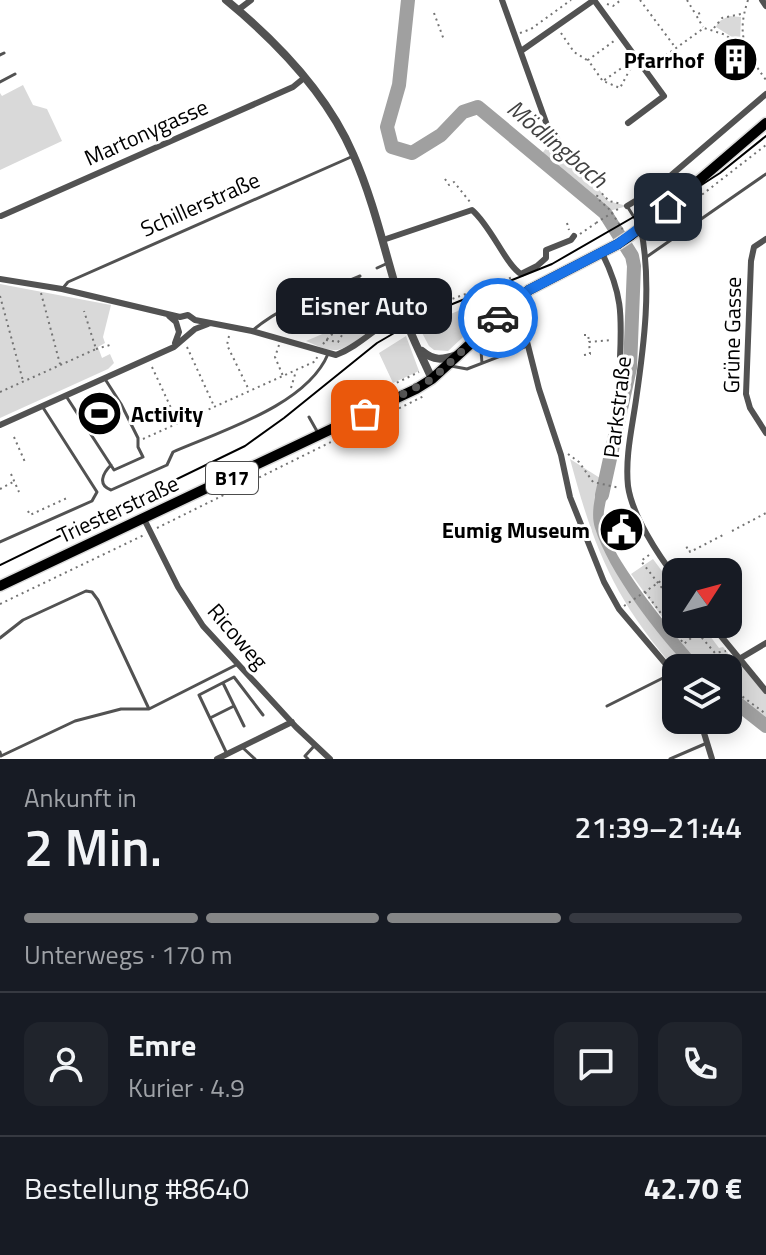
<!DOCTYPE html>
<html lang="de">
<head>
<meta charset="utf-8">
<style>
	body { margin:0; font-family:"Titillium Web",sans-serif; background:#20242c; color:#f1f3f6; height:100vh; display:flex; flex-direction:column; font-size:30px; white-space:nowrap }
	* { box-sizing:border-box; margin:0 }
	p { font-size:26px; color:#9ea1a6 }
	.icon { flex:none; width:44px; height:44px; fill:none; stroke:currentColor; stroke-width:2; stroke-linecap:round; stroke-linejoin:round }
	.map { position:relative; height:759px; overflow:hidden }
	.side { display:flex; flex-direction:column; background:#171b24; flex:1 }
	.side>* { flex:none }
	.needle { width:52px; rotate:54deg }
	.tools { position:absolute; left:662px; top:558px; display:grid; gap:16px }
	.tools a { display:grid; place-items:center; width:80px; height:80px; border-radius:16px; background:#171b24; box-shadow:0 4px 20px #0003; font-size:40px }
	.pin { position:absolute; display:grid; place-items:center; width:68px; height:68px; color:#fff; margin:-34px; border-radius:16px; box-shadow:0 4px 12px #0006 }
	.courier { position:absolute; display:grid; place-items:center; width:80px; height:80px; margin:-40px; border:6px solid #1a73e8; border-radius:50%; background:#fff; color:#222; box-shadow:0 2px 10px #0007 }
	.bubble { position:absolute; height:56px; border-radius:16px; background:#171b24; box-shadow:0 4px 20px #0003; font-size:26px; font-weight:600; line-height:56px; text-align:center }
	.summary em { font-style:normal; font-weight:600 }
	.summary div { display:flex; flex-direction:column-reverse }
	.summary { display:flex; align-items:center; justify-content:space-between; height:136px; padding:0 24px }
	h1 { font-size:52px; font-weight:600; line-height:60px }
	.bar { display:grid; grid-template-columns:repeat(4,1fr); gap:12px 8px; align-content:center; height:96px; padding:0 24px }
	.bar i { height:10px; border-radius:6px; background:#363941 }
	.bar .active { background:#858687 }
	.bar p { grid-column:span 4 }
	.line { display:flex; align-items:center; gap:20px; padding:0 24px; border-top:2px solid #363941 }
	.line div { flex:1 }
	.round { display:grid; place-items:center; flex:none; width:84px; height:84px; border-radius:16px; background:#20242c }
	.map>svg:first-child { display:block }
	.green { fill:#d9d9d9 }
	.water { fill:#a0a0a0 }
	.lines { fill:none; stroke-linecap:round; stroke-linejoin:round }
	.river { stroke:#a0a0a0; stroke-width:14 }
	.primary-casing { stroke:#dbdbdb; stroke-width:13 }
	.path { stroke:#747474; stroke-width:2; stroke-dasharray:2 4; stroke-linecap:butt }
	.service { stroke:#525252; stroke-width:3 }
	.minor { stroke:#525252; stroke-width:6 }
	.tertiary { stroke:#525252; stroke-width:8 }
	.primary { stroke:#000; stroke-width:10 }
	.tram { stroke:#000; stroke-width:2 }
	.primary-bridge-casing { stroke:#dbdbdb; stroke-width:13; stroke-linecap:butt }
	.path-bridge { stroke:#747474; stroke-width:2; stroke-dasharray:2 4; stroke-linecap:butt }
	.primary-bridge { stroke:#000; stroke-width:10 }
	.done { stroke:#595959; stroke-width:8; stroke-dasharray:0 14.4 }
	.route { stroke:#1a73e8; stroke-width:10 }
	.labels { text-anchor:middle; stroke-width:6; stroke-linejoin:round; paint-order:stroke }
	.shield { fill:#fff; stroke:#4c4c4c; stroke-width:2 }
	.shield-label { font-size:20px; font-weight:bold; fill:#000 }
	.poi-label { font-size:22px; font-weight:bold; fill:#000; stroke:#fff; text-anchor:end }
	.street-label { font-size:22px; fill:#000; stroke:#fff }
	.water-label { font-size:24px; font-style:italic; fill:#414141; stroke:#fff }
</style>
</head>
<body>
<div class="map">
<svg width="766" height="759" viewBox="0 0 766 759">
	<rect width="100%" height="100%" fill="#fff"/>
	<!-- green -->
	<path class="green" d="M729,16L741,17L740,42L716,27L718,22Z
		M23,85L33,105L47,109L62,141L0,170V93L2,96Z
		M557,130L561,140L608,201L627,206L606,212L539,157L553,140Z
		M0,284L111,305L103,337L105,343L98,347L102,358L110,354L114,363L108,369L0,418Z
		M523,285L503,297L490,316L476,325L448,351L434,350L429,346L421,331L429,326L428,323Z
		M395,303L396,308C382,319 354,347 337,350C326,351 316,345 306,341Z
		M406,336L419,371L393,383L379,353Z
		M570,459L600,478L598,486L608,556L643,612L689,668H676V670C614,599 594,549 570,459Z
		M653,559L676,590V624H701L719,648L723,647L728,653L726,660L717,668H704L683,646L631,574Z
		M737,667H743L766,695V717L728,689V673Z"/>
	<!-- water -->
	<path class="water" d="M600,478L611,479C609,494 602,507 604,523C608,555 680,643 704,668H689C657,635 608,571 595,528C590,512 596,493 600,478Z"/>
	<g class="lines">
		<!-- river -->
		<path class="river" d="M408,0L399,85L387,127L392,147L412,153L441,135L463,112L478,107L605,213L632,256L634,266L630,368L602,495
			M728,696L766,726"/>
		<defs>
			<path id="primary" d="M630,236L668,207L766,123
				M0,586L416,389L432,379L529,290L618,244"/>
		</defs>
		<!-- primary casing -->
		<use href="#primary" class="primary-casing"/>
		<!-- path -->
		<path class="path" d="M640,0L675,47
			M687,0L696,15
			M748,0C736,36 745,51 766,80
			M607,4L613,6L621,0
			M434,13L444,40
			M700,13L696,15L703,27
			M714,28L722,18L741,14
			M520,33L531,29L571,0
			M561,33L574,52L587,60
			M636,58L620,88L603,81Z
			M651,66L704,28L726,35L751,58
			M602,80L588,60L614,41
			M557,145L609,201L622,204
			M445,179L449,185L454,182L470,202
			M598,189L597,198L610,210L623,230
			M567,223L569,230
			M580,234L596,223
			M650,235L766,145
			M41,293L60,364
			M0,296L23,381
			M502,303L511,293
			M413,313L513,277
			M584,335H588L589,341
			M229,336L227,345L248,388
			M326,340L338,342L342,335V331
			M323,344L331,335L394,306
			M279,345L275,357L283,376
			M187,347L214,406
			M96,349L110,345
			M584,355L590,354L589,342L612,340
			M152,367L178,423
			M291,388L296,371
			M0,392L96,349L84,311
			M359,401L419,372
			M14,437L25,462
			M143,439L316,361L317,357
			M568,454L579,462L593,482L620,488
			M11,474L19,492
			M0,489L13,482
			M28,511L30,515L67,498
			M157,528L424,396
			M732,531L766,513
			M686,548L688,547L690,552L723,535
			M649,555L641,561L676,606
			M645,592L684,644L697,633
			M0,604L144,535
			M624,606L668,576
			M690,624L715,653L726,651
			M711,668L709,660L714,654
			M728,686L766,714"/>
		<!-- service -->
		<path class="service" d="M0,55L4,53
			M0,82L15,74
			M627,206L639,225
			M645,258L766,174
			M377,268L388,263
			M63,288L68,282L351,157
			M252,331C282,305 324,291 360,276
			M480,339L482,363
			M451,366L467,369L527,346
			M66,396L114,470L143,457L138,447V438L121,404L105,379
			M309,417L318,433
			M111,465C103,473 97,485 111,490L167,465L173,452C221,431 307,405 328,354
			M0,542L92,501L97,492L42,406
			M0,638L23,620L86,591L92,592L98,600L149,709
			M223,683L244,726
			M607,706L673,673
			M210,718L234,706
			M242,747L255,759
			M0,752L1,756L75,721L121,709H149L238,664
			M227,754L199,695L234,677L263,715
			M308,759L305,756L315,745
			M670,759L707,743"/>
		<!-- minor -->
		<path class="minor" d="M502,0L552,139
			M594,0L664,96L628,123
			M762,0L766,6
			M238,10L251,0
			M521,51L594,0
			M627,206L655,189L766,94
			M1,216L293,87L304,78
			M641,229C652,284 644,345 636,400C632,428 625,457 628,486C632,515 658,555 676,578
			M766,239L754,247L751,261L746,394L750,408L766,433
			M383,240L472,210C491,226 506,265 521,274L537,266L546,258V250L571,240L574,236
			M602,253C622,293 622,314 620,358
			M0,279L62,289L180,317L188,315L195,320L252,331L336,355C361,346 379,323 404,313
			M514,304L519,310L539,389L561,455L570,497L604,582L619,609L676,676
			M169,316L176,322L179,332L175,343
			M0,425L174,347L195,329L208,324
			M144,519L178,587L203,626L296,727L330,759
			M711,624L766,691
			M724,668L766,643
			M700,720L712,759
			M217,759L292,722"/>
		<!-- tertiary -->
		<path class="tertiary" d="M226,0C276,41 327,94 353,154C377,208 388,268 407,323C414,342 424,361 432,379
			M422,351C434,361 442,360 457,355"/>
		<!-- primary -->
		<use href="#primary" class="primary"/>
		<!-- tram -->
		<path class="tram" d="M0,565L245,446L284,418L377,343L408,325L440,309L552,264L644,211L692,191L720,173L766,136"/>
		<defs>
			<path id="primary-bridge" d="M618,244L630,236"/>
		</defs>
		<!-- primary-bridge casing -->
		<use href="#primary-bridge" class="primary-bridge-casing"/>
		<!-- path-bridge -->
		<path class="path-bridge" d="M596,223L618,209"/>
		<!-- primary-bridge -->
		<use href="#primary-bridge" class="primary-bridge"/>
	</g>
	<g class="lines">
		<!-- done -->
		<path class="done" d="M365,414L432,379L498,318"/>
		<!-- route -->
		<path class="route" d="M498,318L529,290L618,244L668,207"/>
	</g>
	<!-- icons -->
	<defs>
		<symbol id="building-disc" viewBox="-11 -11 22 22"><circle r="9.5" fill="#000" stroke="#fff"/><path d="M-4-6H4V6H1V3H-1V6H-4ZM-2.5-4.3h1.7v1.8h-1.7ZM.8-4.3h1.7v1.8H.8ZM-2.5-1h1.7V.8h-1.7ZM.8-1h1.7V.8H.8Z" fill="#fff"/></symbol>
		<symbol id="stadium-disc" viewBox="-11 -11 22 22"><circle r="9.5" fill="#000" stroke="#fff"/><path d="M0-5a6.5 5 0 1 0 0 10a6.5 5 0 1 0 0-10ZM-3.5-1.8h7v3.6h-7Z" fill="#fff"/></symbol>
		<symbol id="civic-disc" viewBox="-11 -11 22 22"><circle r="9.5" fill="#000" stroke="#fff"/><path d="M-.6-6.5H3V-4.5H.6V-3L4-1V1h2V6H-6V1h2V-1L-.6-3ZM-1.2 2.5V6h2.4V2.5Z" fill="#fff"/></symbol>
	</defs>
	<g fill-rule="evenodd">
		<use href="#building-disc" x="710" y="34" width="51" height="51"/>
		<use href="#stadium-disc" x="74" y="388" width="51" height="51"/>
		<use href="#civic-disc" x="596" y="504" width="51" height="51"/>
	</g>
	<g class="labels">
		<!-- shield labels -->
		<rect class="shield" x="206" y="462" width="52" height="32" rx="6"/>
		<g class="shield-label">
			<text x="232" y="485">B17</text>
		</g>
		<!-- poi labels -->
		<g class="poi-label">
			<text x="704" y="68">Pfarrhof</text>
			<text x="131" y="422" text-anchor="start">Activity</text>
			<text x="590" y="538">Eumig Museum</text>
		</g>
		<!-- street labels -->
		<g class="street-label">
			<text transform="translate(146 132) rotate(-24)" y="8">Martonygasse</text>
			<text transform="translate(200 204) rotate(-24)" y="8">Schillerstraße</text>
			<text transform="translate(732 335) rotate(-89)" y="8">Grüne Gasse</text>
			<text transform="translate(617 407) rotate(-83)" y="8">Parkstraße</text>
			<text transform="translate(118 509) rotate(-25)" y="8">Triesterstraße</text>
			<text transform="translate(238 636) rotate(49)" y="8">Ricoweg</text>
		</g>
		<!-- water labels -->
		<g class="water-label">
			<text transform="translate(557 144) rotate(40)" y="8">Mödlingbach</text>
		</g>
	</g>
</svg>
<div class="tools">
<a><svg class="needle" viewBox="-14 -14 28 28"><path d="M0-13l5 13h-10z" fill="#e53935"/><path d="M0 13l5-13h-10z" fill="#9ea1a6"/></svg></a>
<a><svg class="icon" aria-label="layers" viewBox="0 0 24 24"><path d="M12 4l9 5-9 5-9-5zM3 14l9 5 9-5"/></svg></a>
</div>
<div class="pin" style="left:365px;top:414px;background:#ea580c"><svg class="icon" aria-label="bag" viewBox="0 0 24 24"><path d="M5 8h14l-1 12H6zM9 8a3 3 0 0 1 6 0"/></svg></div>
<div class="pin" style="left:668px;top:207px;background:#1f2937"><svg class="icon" aria-label="home" viewBox="0 0 24 24"><path d="M3 11l9-7 9 7M6 9v11h12V9"/></svg></div>
<div class="courier" style="left:498px;top:318px"><svg class="icon" aria-label="car" viewBox="0 0 24 24"><path d="M5 17H2v-5l4-1 3-4h7l3 4 3 1v5h-3M9 17h6M6 11h13"/><circle cx="7" cy="17" r="2"/><circle cx="17" cy="17" r="2"/></svg></div>
<div class="bubble" style="left:276px;top:278px;width:176px">Eisner Auto</div>
</div>
<section class="side">
<div class="summary"><div><h1>2 Min.</h1><p>Ankunft in</p></div><em>21:39–21:44</em></div>
<div class="bar"><i class="active"></i><i class="active"></i><i class="active"></i><i></i><p>Unterwegs · 170 m</p></div>
<div class="line" style="height:144px"><a class="round"><svg class="icon" aria-label="person" viewBox="0 0 24 24"><circle cx="12" cy="8" r="4"/><path d="M4 21q1-7 8-7t8 7"/></svg></a><div><b>Emre</b><p>Kurier · 4.9</p></div><a class="round"><svg class="icon" aria-label="chat" viewBox="0 0 24 24"><path d="M4 5h16v11H9l-5 4z"/></svg></a><a class="round"><svg class="icon" aria-label="phone" viewBox="0 0 24 24"><path d="M5 4h4l2 5-3 2q2 4 5 5l2-3 5 2v4C11 20 4 13 5 4z"/></svg></a></div>
<div class="line" style="height:104px"><div>Bestellung #8640</div><b>42.70 €</b></div>
</section>
</body>
</html>
